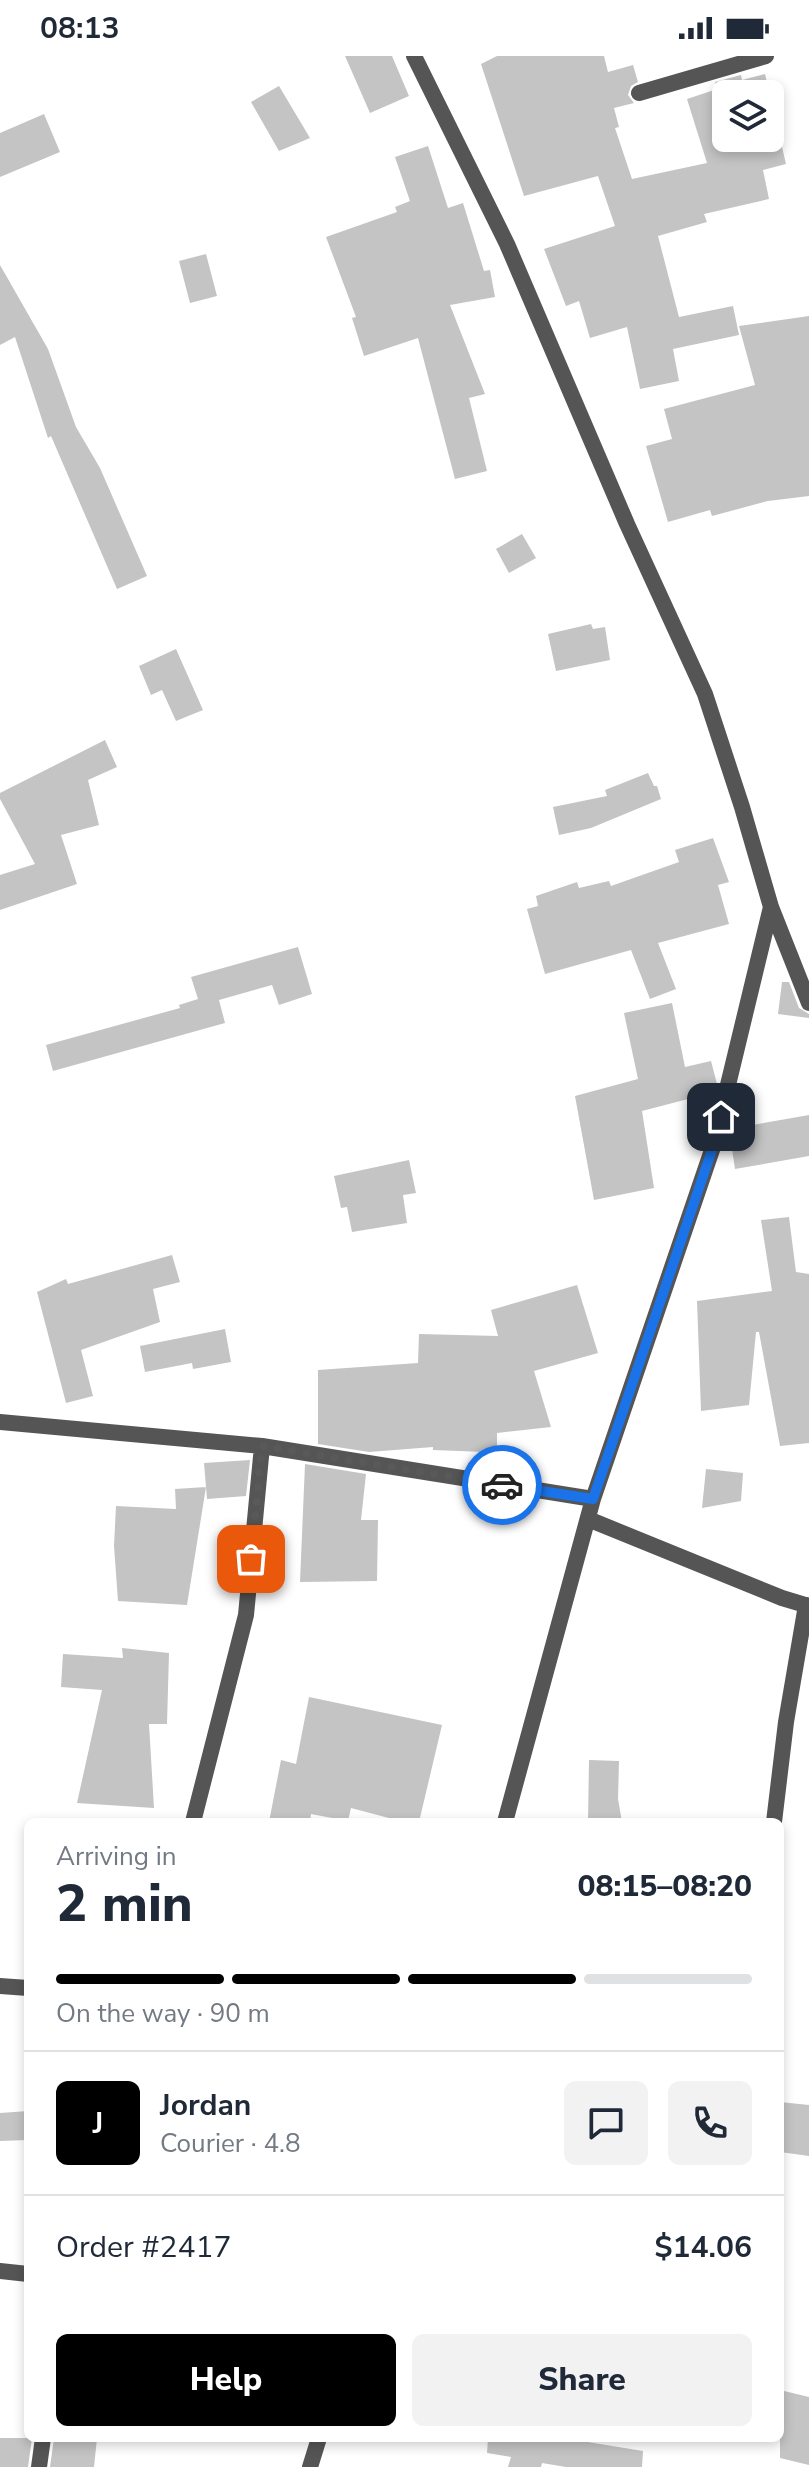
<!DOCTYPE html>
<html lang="en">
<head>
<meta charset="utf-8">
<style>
	body { margin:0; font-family:"Nunito Sans",sans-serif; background:#f2f2f3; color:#1f2937; height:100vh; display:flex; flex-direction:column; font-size:30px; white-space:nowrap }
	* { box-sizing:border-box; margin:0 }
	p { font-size:26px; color:#747a83 }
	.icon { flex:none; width:44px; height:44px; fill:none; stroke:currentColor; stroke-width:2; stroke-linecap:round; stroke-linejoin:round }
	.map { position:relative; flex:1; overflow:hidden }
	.drawer { position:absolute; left:24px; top:1762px; width:760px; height:624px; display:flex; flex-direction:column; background:#fff; border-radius:12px; box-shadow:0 4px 12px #0003 }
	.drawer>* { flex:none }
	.fabs { position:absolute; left:712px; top:24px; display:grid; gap:16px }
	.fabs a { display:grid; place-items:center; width:72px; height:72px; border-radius:12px; background:#fff; box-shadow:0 4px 12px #0003; font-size:40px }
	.pin { position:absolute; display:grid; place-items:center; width:68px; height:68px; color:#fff; margin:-34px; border-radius:16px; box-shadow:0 4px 12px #0006 }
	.courier { position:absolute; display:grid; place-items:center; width:80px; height:80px; margin:-40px; border:6px solid #1a73e8; border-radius:50%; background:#fff; color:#222; box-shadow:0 2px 10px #0007 }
	.headline em { font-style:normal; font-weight:800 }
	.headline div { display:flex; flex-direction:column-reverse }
	.headline { display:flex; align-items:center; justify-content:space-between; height:136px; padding:0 32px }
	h1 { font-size:52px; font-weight:800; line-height:60px }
	.bar { display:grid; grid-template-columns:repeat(4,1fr); gap:12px 8px; align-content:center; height:96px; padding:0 32px }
	.bar i { height:10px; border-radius:6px; background:#e0e1e3 }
	.bar .on { background:#000 }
	.bar p { grid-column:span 4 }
	.line { display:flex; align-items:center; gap:20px; padding:0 32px; border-top:2px solid #e0e1e3 }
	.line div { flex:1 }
	.round { display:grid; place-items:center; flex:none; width:84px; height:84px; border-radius:12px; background:#f2f2f3 }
	.cta { display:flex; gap:16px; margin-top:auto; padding:16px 32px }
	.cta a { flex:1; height:92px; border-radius:12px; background:#000; color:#fff; font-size:32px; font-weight:800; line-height:92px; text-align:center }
	.cta a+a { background:#f2f2f3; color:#1f2937 }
	.status { display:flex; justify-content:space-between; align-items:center; height:56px; padding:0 40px; background:#fff; direction:ltr }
	.status svg { height:22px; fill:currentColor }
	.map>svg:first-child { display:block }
	.building { fill:#c4c4c4; fill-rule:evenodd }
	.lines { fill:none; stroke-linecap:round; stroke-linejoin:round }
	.minor { stroke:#555; stroke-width:16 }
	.done { stroke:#595959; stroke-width:8; stroke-dasharray:0 14.4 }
	.route { stroke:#1a73e8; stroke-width:10 }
</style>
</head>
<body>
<div class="status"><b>08:13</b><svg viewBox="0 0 49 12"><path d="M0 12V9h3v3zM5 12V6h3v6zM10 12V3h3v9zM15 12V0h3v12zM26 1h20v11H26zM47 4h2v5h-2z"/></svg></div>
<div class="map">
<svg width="809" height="2411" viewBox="0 0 809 2411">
	<rect width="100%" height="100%" fill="#fff"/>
	<!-- building -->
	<path class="building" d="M345,0H392L409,40L370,57Z
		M497,0H604L608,16L633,9L638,26L631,30L628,39L634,47L614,52L619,71L615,72L632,123L707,107L687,43L717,33L715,26L741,19L742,24L765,18L786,108L763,114L769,143L704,158L707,166L658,180L679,261L733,250L739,279L673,293L679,325L640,333L627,271L590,282L579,245L566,250L544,193L615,170L598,120L524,140L481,8ZM726,38H770V82H726Z
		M279,30L310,82L279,95L251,46Z
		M44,58L60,96L0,121V77Z
		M428,90L448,152L463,147L484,215L490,214L495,241L450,249L485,338L469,342L487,415L455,423L418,282L364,300L352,262L356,261L326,181L397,156L395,151L410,145L395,101Z
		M206,198L217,240L190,247L179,205Z
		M0,209L48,293L76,371L100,412L147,520L117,533L51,380L48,382L15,281L0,289Z
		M809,260V440L768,445L712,460L710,454L668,466L646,390L672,383L664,353L755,329L739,270Z
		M522,478L536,502L509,517L496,493Z
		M591,568L593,573L605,571L610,604L556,615L548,578Z
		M176,593L203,654L176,665L162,634L151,639L139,610Z
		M105,684L117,711L88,724L99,769L61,779L77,828L0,854V819L35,808L0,743V737Z
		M648,717L654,730H657L661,743L591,772L559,779L553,751L607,740L605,734Z
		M713,782L729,826L718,829L729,868L658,887L676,933L650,943L631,894L545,918L527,853L538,850L536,840L577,826L579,832L609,825L611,830L679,806L675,794Z
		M298,891L312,938L279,949L272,929L219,944L225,967L53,1015L46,989L180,952L179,949L198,943L191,921Z
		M782,926H789L799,952L809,958V962L778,958Z
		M672,947L685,1011L711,1005L717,1028L715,1036L642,1055L654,1132L594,1144L575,1040L638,1023L624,957Z
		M809,1059V1100L735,1113L729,1073Z
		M409,1104L416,1137L403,1139L407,1167L352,1176L347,1151L341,1152L334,1120Z
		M789,1161L796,1216L809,1218V1387L780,1390L759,1276H756L749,1349L701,1355L697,1245L772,1235L761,1164Z
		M172,1199L180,1226L153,1233L160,1266L81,1294L93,1340L66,1347L37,1236L66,1223L68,1228Z
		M577,1229L598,1297L534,1315L551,1371L497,1377V1395L484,1396L433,1394V1391L369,1396L318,1388V1314L418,1307L419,1278L498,1280L491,1254Z
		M225,1273L231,1306L193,1313L192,1307L145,1316L140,1290Z
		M250,1404L246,1440L207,1443L204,1407Z
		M305,1408L366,1418L361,1464H378L377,1525L300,1526Z
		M706,1413L743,1417L741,1445L702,1452Z
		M206,1431L187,1549L118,1545L114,1490L116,1450L176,1453L175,1433Z
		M122,1592L169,1597L167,1668H149L154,1752L77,1747L102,1634L61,1631L63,1598L123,1602Z
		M309,1641L442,1669L419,1766H404L351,1752L348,1765L311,1758L310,1766H269L281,1704L296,1708Z
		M589,1704L619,1705L618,1743L622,1766H588Z
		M780,2046L809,2049V2100L780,2096Z
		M28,2055V2084L0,2085V2057Z
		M780,2334L809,2341V2409L780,2402Z
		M0,2382H32L28,2411H0Z
		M54,2382H97L94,2411H50Z
		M488,2382H563L643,2395L642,2411H566L542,2407L541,2411H508L511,2401L487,2397Z"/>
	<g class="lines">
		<!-- minor -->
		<path class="minor" d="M414,0L507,188L627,468L705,638L742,751L771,851L809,947
			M639,37L766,0
			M0,1366L262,1390L593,1443
			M588,1463L782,1542L809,1550
			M193,1766L246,1559L262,1390
			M505,1766L593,1443L713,1091L771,851
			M774,1766L786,1666L806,1549
			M0,1930L28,1932
			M0,2215L28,2218
			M39,2411L43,2382
			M310,2411L319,2382"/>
	</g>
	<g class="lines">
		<!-- done -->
		<path class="done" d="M251,1503L262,1390L502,1429"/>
		<!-- route -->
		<path class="route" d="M502,1429L593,1443L713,1091L721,1061"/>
	</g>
</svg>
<div class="fabs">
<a><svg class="icon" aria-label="layers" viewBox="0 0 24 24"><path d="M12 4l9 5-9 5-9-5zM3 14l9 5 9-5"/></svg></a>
</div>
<div class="pin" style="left:251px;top:1503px;background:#ea580c"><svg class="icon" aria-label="bag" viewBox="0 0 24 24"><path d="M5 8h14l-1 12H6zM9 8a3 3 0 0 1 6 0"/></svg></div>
<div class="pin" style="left:721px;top:1061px;background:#1f2937"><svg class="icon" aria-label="home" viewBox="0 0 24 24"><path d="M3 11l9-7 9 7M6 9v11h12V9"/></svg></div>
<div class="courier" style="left:502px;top:1429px"><svg class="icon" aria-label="car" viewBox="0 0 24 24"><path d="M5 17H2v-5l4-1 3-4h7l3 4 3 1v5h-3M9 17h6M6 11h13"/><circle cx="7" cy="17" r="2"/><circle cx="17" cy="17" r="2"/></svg></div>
<section class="drawer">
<div class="headline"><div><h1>2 min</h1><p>Arriving in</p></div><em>08:15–08:20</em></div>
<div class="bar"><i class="on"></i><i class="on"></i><i class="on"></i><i></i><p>On the way · 90 m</p></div>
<div class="line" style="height:144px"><b class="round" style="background:#000;color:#fff">J</b><div><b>Jordan</b><p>Courier · 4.8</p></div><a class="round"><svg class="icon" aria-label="chat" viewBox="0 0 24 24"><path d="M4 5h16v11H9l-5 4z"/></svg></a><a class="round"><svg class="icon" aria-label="phone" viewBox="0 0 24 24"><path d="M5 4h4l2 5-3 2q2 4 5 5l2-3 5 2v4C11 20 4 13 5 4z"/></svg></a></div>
<div class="line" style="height:104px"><div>Order #2417</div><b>$14.06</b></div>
<div class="cta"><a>Help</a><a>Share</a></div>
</section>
</div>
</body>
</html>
